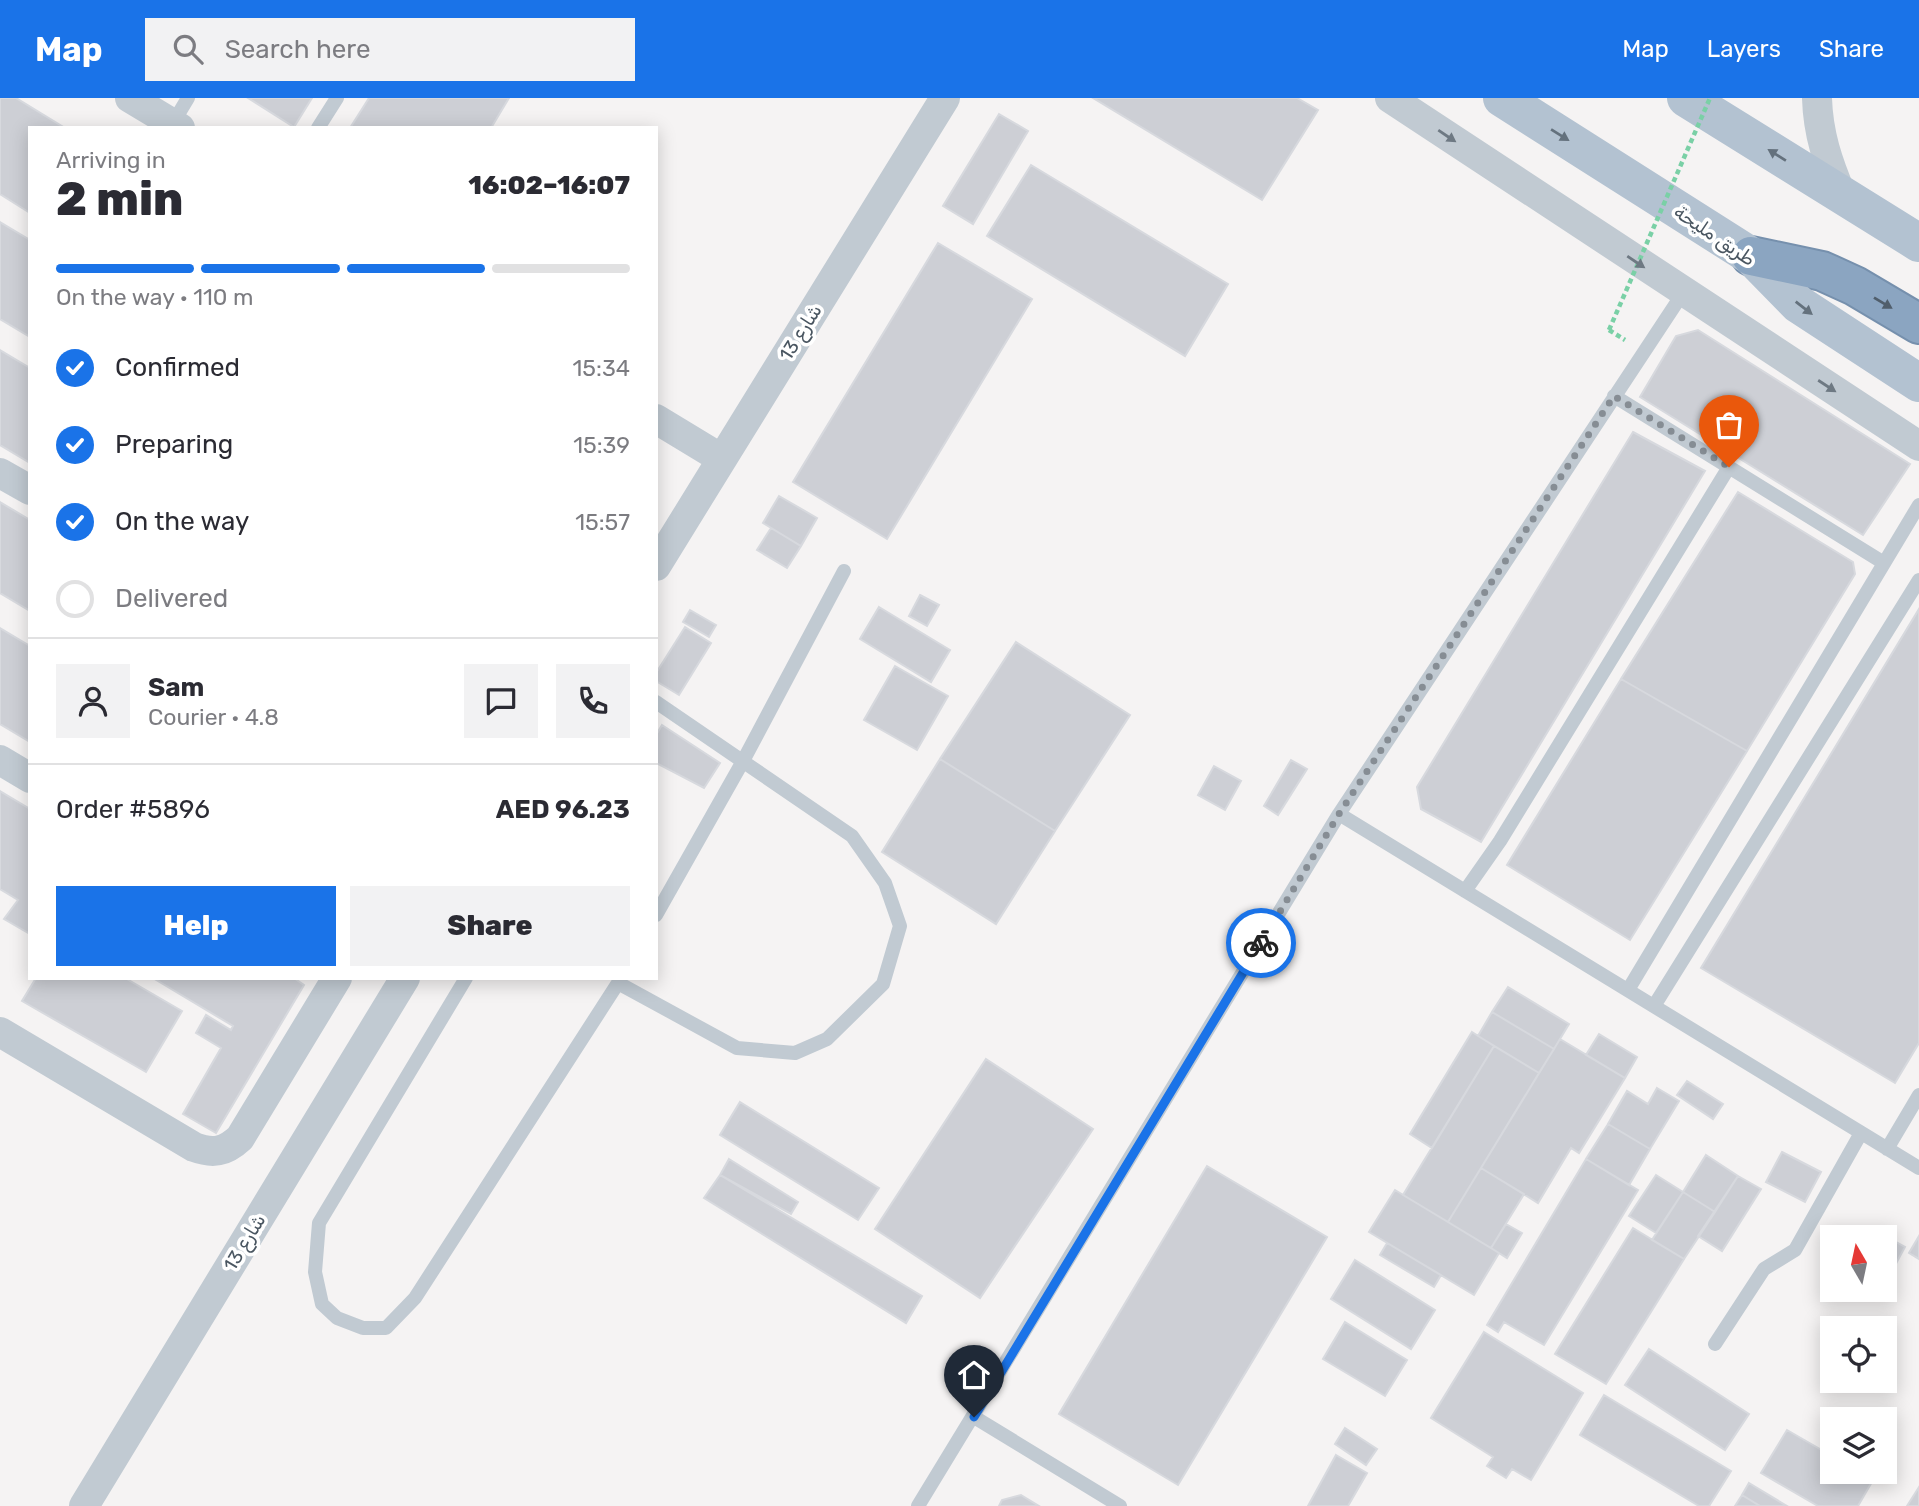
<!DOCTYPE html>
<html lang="en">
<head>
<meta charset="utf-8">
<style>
	body { margin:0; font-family:Rubik,"Noto Naskh Arabic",sans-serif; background:#f2f2f3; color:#2b2b33; height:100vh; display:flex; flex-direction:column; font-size:26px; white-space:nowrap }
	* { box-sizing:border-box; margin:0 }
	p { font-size:23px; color:#7c7c81 }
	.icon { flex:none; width:38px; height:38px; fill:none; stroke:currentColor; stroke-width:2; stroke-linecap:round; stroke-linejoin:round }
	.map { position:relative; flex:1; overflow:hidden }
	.sheet { position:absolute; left:28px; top:28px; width:630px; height:854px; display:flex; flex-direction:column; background:#fff; border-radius:0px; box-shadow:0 4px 18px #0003 }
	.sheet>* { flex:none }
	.needle { width:46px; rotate:351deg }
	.buttons { position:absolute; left:1820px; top:1127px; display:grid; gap:14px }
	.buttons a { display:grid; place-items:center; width:77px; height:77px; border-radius:0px; background:#fff; box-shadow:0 4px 18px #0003; font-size:35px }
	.pin { position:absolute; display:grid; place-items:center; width:60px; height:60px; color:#fff; margin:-72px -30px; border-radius:50% 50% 50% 0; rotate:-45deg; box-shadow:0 0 7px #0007 }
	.pin .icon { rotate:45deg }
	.courier { position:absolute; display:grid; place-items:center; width:70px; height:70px; margin:-35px; border:5px solid #1a73e8; border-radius:50%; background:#fff; color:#222; box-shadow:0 2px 9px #0007 }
	.summary em { font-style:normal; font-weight:800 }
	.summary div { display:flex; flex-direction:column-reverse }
	.summary { display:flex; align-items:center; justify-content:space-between; height:119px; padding:0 28px }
	h1 { font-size:46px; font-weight:800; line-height:52px }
	.bar { display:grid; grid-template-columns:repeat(4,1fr); gap:10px 7px; align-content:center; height:84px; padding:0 28px }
	.bar i { height:9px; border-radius:5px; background:#e1e1e2 }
	.bar .on { background:#1a73e8 }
	.bar p { grid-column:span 4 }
	.line { display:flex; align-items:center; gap:18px; padding:0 28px; border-top:2px solid #e1e1e2 }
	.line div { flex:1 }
	.round { display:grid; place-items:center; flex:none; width:74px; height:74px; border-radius:0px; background:#f2f2f3 }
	ol { padding:0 28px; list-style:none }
	li { display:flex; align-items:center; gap:21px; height:77px }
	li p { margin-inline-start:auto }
	li .icon { padding:7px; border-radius:50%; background:#1a73e8; color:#fff; stroke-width:4 }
	li:last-child { color:#7c7c81 }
	li i { width:38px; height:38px; border:4px solid #e1e1e2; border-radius:50% }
	.action { display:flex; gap:14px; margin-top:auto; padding:14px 28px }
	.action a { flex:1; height:80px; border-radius:0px; background:#1a73e8; color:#fff; font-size:28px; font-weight:800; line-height:80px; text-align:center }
	.action a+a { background:#f2f2f3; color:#2b2b33 }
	header { display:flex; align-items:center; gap:42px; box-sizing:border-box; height:98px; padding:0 35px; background:#1a73e8; color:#fff }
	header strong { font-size:33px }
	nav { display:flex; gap:38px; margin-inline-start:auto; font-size:24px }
	.search { width:490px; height:63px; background:#f2f2f3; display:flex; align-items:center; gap:18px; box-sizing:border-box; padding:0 24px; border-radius:0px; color:#7c7c81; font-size:26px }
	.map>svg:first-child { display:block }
	.building { fill:#cdcfd5; stroke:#d7d9de; stroke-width:2 }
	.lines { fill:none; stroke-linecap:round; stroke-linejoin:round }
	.motorway-casing { stroke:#7690ad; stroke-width:42 }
	.path { stroke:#7ad0a6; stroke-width:4.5; stroke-dasharray:5 3.5; stroke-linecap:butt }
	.service { stroke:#c1cad2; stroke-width:14 }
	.minor { stroke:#c1cad2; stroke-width:30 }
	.primary { stroke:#b3c2d1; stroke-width:38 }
	.motorway { stroke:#8ba5c1; stroke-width:38 }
	.path-bridge { stroke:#7ad0a6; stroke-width:4.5; stroke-dasharray:5 3.5; stroke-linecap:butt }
	.oneway { fill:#64717d }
	.oneway2 { fill:#6e7983 }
	.oneway3 { fill:#505e6b }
	.done { stroke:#868d94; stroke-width:7; stroke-dasharray:0 12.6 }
	.route { stroke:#1a73e8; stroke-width:9 }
	.labels { text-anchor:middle; stroke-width:7; stroke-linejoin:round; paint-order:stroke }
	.street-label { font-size:19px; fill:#4a5661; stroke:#fff }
</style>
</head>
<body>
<header>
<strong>Map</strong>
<div class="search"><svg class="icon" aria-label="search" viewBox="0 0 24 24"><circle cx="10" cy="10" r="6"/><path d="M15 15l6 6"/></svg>Search here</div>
<nav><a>Map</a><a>Layers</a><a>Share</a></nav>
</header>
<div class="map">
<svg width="1919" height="1408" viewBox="0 0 1919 1408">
	<rect width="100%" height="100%" fill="#f5f3f3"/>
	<!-- building -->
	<path class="building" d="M0,0H16L65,30H30V115L0,96Z
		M248,0H312L294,29Z
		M369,0H509L491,30H350Z
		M1093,0H1297L1318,12L1262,102Z
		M999,16L1028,33L973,126L943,108Z
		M1031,67L1228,186L1185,258L987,138Z
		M0,124L30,142V239L0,221Z
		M938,145L1032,201L887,441L793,384Z
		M1698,232L1910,366L1863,437L1640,299L1676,238Z
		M0,252L30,270V365L0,347Z
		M1633,334L1705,373L1481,744L1421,711L1417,689Z
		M1738,394L1853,464L1855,476L1747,653L1621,581Z
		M779,398L817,420L801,448L763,425Z
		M0,404L30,422V513L0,495Z
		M771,430L801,448L787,470L757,452Z
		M920,497L939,507L927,528L909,518Z
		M879,509L950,552L931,584L860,541Z
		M1919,511V945L1895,985L1701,870Z
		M690,512L716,527L709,539L683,524Z
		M685,529L711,545L679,597L656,583V575Z
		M0,530L30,548V644L0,626Z
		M1016,544L1130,617L1055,733L940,661Z
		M895,568L948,598L917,652L864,622Z
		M1621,581L1747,653L1630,842L1507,767Z
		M662,627L720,665L704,690L656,665V637Z
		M940,661L1055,733L996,826L882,754Z
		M1291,662L1307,671L1278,717L1264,708Z
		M1214,668L1241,683L1225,712L1198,697Z
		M0,693L30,711V836L4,821L18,802L0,791Z
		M36,880H125L182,913L146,974L22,903Z
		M153,880H294L304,887L216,1035L183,1016L221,950L196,935L206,917L231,932L233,928Z
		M1508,889L1569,926L1554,951L1492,914Z
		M1492,914L1554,951L1539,975L1478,938Z
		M1472,934L1494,948L1432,1050L1410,1036Z
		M1599,936L1637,959L1625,980L1586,957Z
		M1560,941L1625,980L1579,1055L1571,1050L1538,1105L1481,1070Z
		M1494,948L1539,975L1448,1124L1403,1097Z
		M986,961L1093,1031L980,1200L875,1131Z
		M1687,983L1723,1006L1713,1021L1677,997Z
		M1657,990L1679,1003L1650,1051L1608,1026L1627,993L1648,1006Z
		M740,1004L879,1090L858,1122L720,1037Z
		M1608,1026L1650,1051L1629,1087L1586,1061Z
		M1782,1054L1821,1074L1805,1104L1766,1084Z
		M1706,1057L1738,1078L1715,1114L1683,1094Z
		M729,1061L798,1104L791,1116L720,1077Z
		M1586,1061L1638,1092L1544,1247L1504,1224L1498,1234L1487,1227Z
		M1207,1068L1327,1139L1178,1387L1059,1316Z
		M1481,1070L1524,1096L1491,1150L1448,1124Z
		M720,1077L922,1198L906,1225L704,1100Z
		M1656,1077L1683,1094L1656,1135L1629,1118Z
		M1738,1078L1761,1091L1722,1153L1698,1138Z
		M1395,1092L1499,1155L1474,1197L1369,1134Z
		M1683,1094L1715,1114L1684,1161L1652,1142Z
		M1506,1126L1522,1135L1507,1160L1491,1150Z
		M1633,1130L1684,1161L1606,1286L1555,1256Z
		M1919,1138V1161L1909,1155Z
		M1887,1139L1905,1149L1885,1186V1143Z
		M1387,1145L1441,1177L1434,1189L1380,1157Z
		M1355,1162L1435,1212L1411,1251L1331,1201Z
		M1345,1224L1407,1262L1385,1298L1323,1261Z
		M1484,1234L1583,1295L1531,1382L1512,1371L1506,1380L1487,1368L1493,1359L1431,1320Z
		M1649,1251L1749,1316L1725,1352L1625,1287Z
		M1604,1297L1731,1373L1709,1408H1699L1580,1337Z
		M1345,1330L1377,1351L1366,1367L1335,1346Z
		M1787,1332L1832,1358V1374H1859L1873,1382L1858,1408H1818L1761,1375Z
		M1336,1357L1367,1375L1348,1408H1308Z
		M1749,1385L1787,1408H1760L1742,1397Z
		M1919,1389V1408H1907Z
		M1021,1397L1039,1408H999L1002,1402Z
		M1742,1397L1760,1408H1735Z"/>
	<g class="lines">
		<defs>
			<path id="motorway" d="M1751,158L1822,173L1855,188L1919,226"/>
		</defs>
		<!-- motorway casing -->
		<use href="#motorway" class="motorway-casing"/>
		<!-- path -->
		<path class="path" d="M1609,232L1625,242"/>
		<!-- service -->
		<path class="service" d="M173,25L188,0
			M318,30L337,0
			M1614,298L1884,465
			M1339,716L1919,1070
			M1465,793L1500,743L1729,369
			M656,817L743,663L844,473
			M466,880L319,1125L315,1174L322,1206L337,1220L363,1230H386L415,1200L618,885L737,950L795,955L827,941L883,886L900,828L885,785L852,738L656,604
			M1628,892L1919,407
			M1654,908L1919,482
			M1887,1051L1919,997
			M1715,1246L1764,1171L1795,1152L1861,1035
			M974,1319L1120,1408
			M918,1408L1339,716L1683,195"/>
		<!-- minor -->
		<path class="minor" d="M130,0L180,30
			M1390,0L1919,348
			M1817,0C1818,36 1828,65 1842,98
			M656,321L722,361
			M0,375L30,392
			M656,468L945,0
			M0,662L30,680
			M0,934L194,1049C213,1056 225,1054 240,1040L337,880
			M84,1408L405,880"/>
		<!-- primary -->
		<path class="primary" d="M1502,0L1751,158L1798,206L1919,285
			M1686,0L1919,145"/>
		<!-- motorway -->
		<use href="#motorway" class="motorway"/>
		<!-- path-bridge -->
		<path class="path-bridge" d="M1609,232L1710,0"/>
	</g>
	<!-- one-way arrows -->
	<defs><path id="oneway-solid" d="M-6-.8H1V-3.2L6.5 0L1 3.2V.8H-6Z" transform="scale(1.75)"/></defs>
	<g class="oneway">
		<use href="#oneway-solid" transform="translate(1560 37) rotate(32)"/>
		<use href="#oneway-solid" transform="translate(1777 57) rotate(-148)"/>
		<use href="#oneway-solid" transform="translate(1804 210) rotate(38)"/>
	</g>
	<g class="oneway2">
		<use href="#oneway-solid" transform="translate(1447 38) rotate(34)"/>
		<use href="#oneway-solid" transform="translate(1636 164) rotate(34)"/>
		<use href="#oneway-solid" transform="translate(1827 288) rotate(33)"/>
	</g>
	<use class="oneway3" href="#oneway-solid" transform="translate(1883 205) rotate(31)"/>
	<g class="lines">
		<!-- done -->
		<path class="done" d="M1261,845L1339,716L1614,298L1729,369"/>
		<!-- route -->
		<path class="route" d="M974,1319L1261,845"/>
	</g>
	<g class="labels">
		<!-- street labels -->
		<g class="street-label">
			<text transform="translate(1715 137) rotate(34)" y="7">طريق مليحة</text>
			<text transform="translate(800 234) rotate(-58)" y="7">شارع 13</text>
			<text transform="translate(244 1144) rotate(-59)" y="7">شارع 13</text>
		</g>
	</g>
</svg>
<div class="buttons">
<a><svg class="needle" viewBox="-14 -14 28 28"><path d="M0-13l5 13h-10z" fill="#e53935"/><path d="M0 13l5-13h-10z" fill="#7c7c81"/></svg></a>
<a><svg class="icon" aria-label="locate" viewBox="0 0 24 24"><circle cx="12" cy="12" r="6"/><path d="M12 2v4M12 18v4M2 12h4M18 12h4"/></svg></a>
<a><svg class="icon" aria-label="layers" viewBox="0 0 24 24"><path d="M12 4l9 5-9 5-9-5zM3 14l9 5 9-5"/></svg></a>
</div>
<div class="pin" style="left:1729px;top:369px;background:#ea580c"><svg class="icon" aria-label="bag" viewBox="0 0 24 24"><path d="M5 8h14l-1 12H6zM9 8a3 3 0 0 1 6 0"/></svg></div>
<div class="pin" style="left:974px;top:1319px;background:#1f2937"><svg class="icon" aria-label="home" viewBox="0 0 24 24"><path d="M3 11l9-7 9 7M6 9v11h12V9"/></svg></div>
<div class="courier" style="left:1261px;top:845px"><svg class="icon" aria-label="bike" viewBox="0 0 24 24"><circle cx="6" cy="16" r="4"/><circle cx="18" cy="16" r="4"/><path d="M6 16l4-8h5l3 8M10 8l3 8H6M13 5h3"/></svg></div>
<section class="sheet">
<div class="summary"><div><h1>2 min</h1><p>Arriving in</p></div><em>16:02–16:07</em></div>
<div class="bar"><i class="on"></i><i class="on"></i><i class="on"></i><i></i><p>On the way · 110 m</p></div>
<ol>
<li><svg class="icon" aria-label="check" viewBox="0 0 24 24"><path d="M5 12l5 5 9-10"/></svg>Confirmed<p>15:34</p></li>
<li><svg class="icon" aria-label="check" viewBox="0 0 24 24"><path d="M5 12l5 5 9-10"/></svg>Preparing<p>15:39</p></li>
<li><svg class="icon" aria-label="check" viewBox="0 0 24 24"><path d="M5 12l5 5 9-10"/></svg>On the way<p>15:57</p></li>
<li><i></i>Delivered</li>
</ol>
<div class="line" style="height:126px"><a class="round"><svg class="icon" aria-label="person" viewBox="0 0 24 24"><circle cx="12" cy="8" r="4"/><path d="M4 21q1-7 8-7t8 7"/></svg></a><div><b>Sam</b><p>Courier · 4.8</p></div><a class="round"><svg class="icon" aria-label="chat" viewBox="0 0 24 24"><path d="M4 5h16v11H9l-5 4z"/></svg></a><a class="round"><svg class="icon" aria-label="phone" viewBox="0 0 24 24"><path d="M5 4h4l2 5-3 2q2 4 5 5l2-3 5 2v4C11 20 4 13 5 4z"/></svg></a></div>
<div class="line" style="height:91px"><div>Order #5896</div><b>AED 96.23</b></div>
<div class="action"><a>Help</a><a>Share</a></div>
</section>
</div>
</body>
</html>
